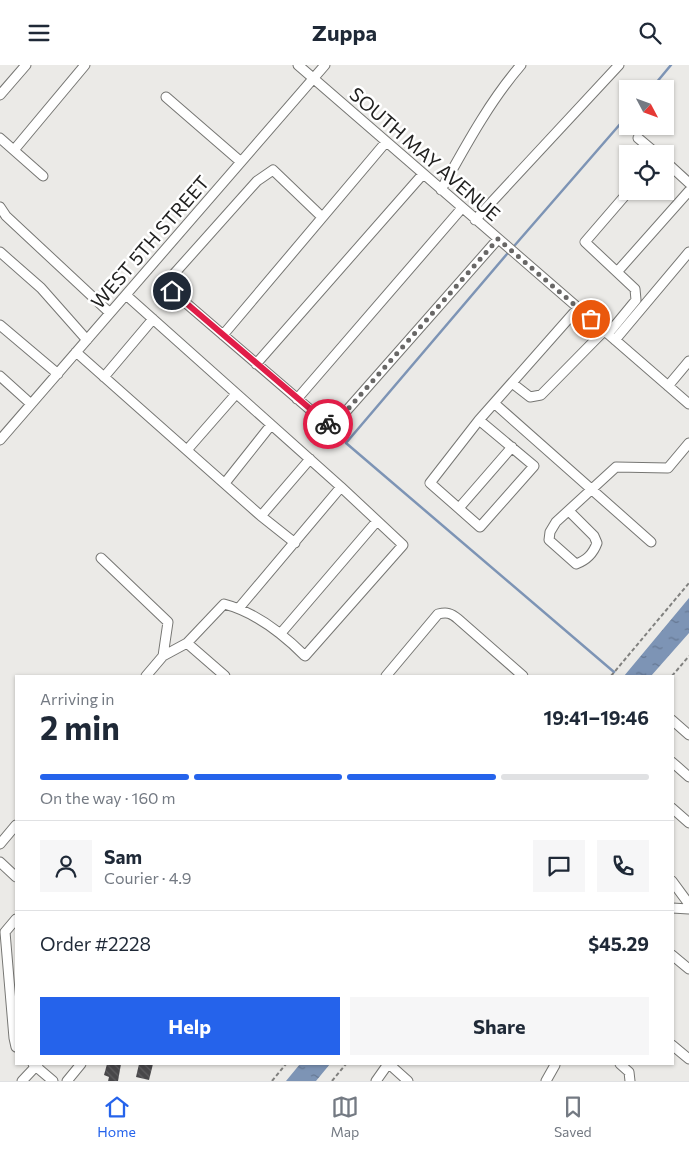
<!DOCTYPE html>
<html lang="en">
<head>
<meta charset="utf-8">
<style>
	body { margin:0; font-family:Commissioner,sans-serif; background:#f6f6f7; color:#1f2937; height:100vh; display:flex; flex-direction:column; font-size:19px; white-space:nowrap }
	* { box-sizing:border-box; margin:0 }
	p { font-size:16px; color:#747a83 }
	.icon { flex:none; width:28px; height:28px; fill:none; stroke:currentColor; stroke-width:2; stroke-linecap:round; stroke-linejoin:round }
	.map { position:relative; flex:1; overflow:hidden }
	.details { position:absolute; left:15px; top:610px; width:659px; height:390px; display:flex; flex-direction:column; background:#fff; border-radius:0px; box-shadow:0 1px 4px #0004 }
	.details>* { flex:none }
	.needle { width:32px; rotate:131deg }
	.tools { position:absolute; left:619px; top:15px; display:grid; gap:10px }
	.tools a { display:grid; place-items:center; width:55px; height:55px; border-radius:0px; background:#fff; box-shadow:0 1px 4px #0004; font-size:25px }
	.pin { position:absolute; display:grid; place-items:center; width:42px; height:42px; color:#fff; margin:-21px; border:2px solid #fff; border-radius:50%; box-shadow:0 1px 5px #0007 }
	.courier { position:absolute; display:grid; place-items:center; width:50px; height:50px; margin:-25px; border:4px solid #e11d48; border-radius:50%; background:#fff; color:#222; box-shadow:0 1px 6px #0007 }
	.head em { font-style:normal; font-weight:700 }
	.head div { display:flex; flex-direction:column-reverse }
	.head { display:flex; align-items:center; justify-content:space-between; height:85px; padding:0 25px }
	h1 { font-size:32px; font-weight:700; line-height:38px }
	.bar { display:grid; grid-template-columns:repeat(4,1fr); gap:8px 5px; align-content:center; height:60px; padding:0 25px }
	.bar i { height:6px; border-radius:4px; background:#e0e1e3 }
	.bar .current { background:#2563eb }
	.bar p { grid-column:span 4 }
	.line { display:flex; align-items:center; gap:12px; padding:0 25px; border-top:1px solid #e0e1e3 }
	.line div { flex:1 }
	.round { display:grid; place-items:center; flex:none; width:52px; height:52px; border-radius:0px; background:#f6f6f7 }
	.primary-button { display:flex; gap:10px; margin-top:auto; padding:10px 25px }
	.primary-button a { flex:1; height:58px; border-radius:0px; background:#2563eb; color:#fff; font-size:20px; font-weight:700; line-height:58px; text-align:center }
	.primary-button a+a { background:#f6f6f7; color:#1f2937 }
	header { display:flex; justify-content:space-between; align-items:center; height:65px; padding:0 25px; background:#fff; font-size:22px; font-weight:700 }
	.menu { display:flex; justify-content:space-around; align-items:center; height:70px; border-top:1px solid #e0e1e3; background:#fff; font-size:14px; color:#747a83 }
	.menu a { display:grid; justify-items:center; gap:2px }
	.menu .current { color:#2563eb }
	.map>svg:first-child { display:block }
	.water { fill:url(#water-ripples) }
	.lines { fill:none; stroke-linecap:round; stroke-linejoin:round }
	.stream { stroke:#7d94b5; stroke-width:2.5 }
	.building { fill:url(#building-back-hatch) }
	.minor-casing { stroke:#767673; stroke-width:11 }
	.path { stroke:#81817f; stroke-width:2; stroke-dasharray:4 2.5; stroke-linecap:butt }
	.minor { stroke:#fff; stroke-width:9 }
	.done { stroke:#686766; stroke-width:5; stroke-dasharray:0 9 }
	.route { stroke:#e11d48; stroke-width:6 }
	.labels { text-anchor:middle; stroke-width:5; stroke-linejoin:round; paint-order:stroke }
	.street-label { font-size:19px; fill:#212120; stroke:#fff }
</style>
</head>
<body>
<header><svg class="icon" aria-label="menu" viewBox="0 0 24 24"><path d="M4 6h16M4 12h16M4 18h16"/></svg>Zuppa<svg class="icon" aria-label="search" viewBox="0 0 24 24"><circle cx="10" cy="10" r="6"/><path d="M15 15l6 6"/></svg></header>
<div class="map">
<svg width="689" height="1016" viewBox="0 0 689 1016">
	<defs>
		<pattern id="water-ripples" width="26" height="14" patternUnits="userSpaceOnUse" patternTransform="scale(1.25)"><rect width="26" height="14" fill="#7d94b5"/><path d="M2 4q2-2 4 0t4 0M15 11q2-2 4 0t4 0" fill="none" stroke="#667893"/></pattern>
		<pattern id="building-back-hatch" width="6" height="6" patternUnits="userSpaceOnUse" patternTransform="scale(1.25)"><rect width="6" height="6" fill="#484749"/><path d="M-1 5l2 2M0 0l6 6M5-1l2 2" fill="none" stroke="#5f5e60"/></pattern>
	</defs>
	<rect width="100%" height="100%" fill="#ebeae7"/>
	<!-- water -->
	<path class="water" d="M689,533V568L651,611H624Z
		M300,999H330L316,1016H286Z"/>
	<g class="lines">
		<!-- stream -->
		<path class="stream" d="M651,24L671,0
			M515,180L628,50
			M507,189L346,378L614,607"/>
	</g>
	<!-- building -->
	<path class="building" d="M107,999H121L118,1016H108L109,1012L104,1010Z
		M139,999H153L149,1015L136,1012Z"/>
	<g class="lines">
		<defs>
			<path id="minor" d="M298,0L689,339
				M0,30L26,0
				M166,32L241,97
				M0,73L43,111
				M638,73L657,89
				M14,85L85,0
				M665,96L689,118
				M441,125C465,82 489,37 521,0
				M0,142L6,151L110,248
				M322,152L273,105L257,116L173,210L172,226L328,360L341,352L498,174
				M475,155L619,0
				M0,187L41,223L87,275
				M617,207L689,126
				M126,230L341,422L403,480L305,591C282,568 255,547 224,539L187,578
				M0,260L58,309
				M608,269L636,235L635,224L585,177L629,126
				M223,270L386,77
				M615,275L689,187
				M76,287L261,451L310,394
				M256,299L423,109
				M0,311L31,339
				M104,312L153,254
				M512,318L530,332L541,330L604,266
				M668,321L689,296
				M297,334L462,143
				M494,338L651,477
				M479,355L534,401L480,462L430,418L479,355L578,243
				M0,375L325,0
				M187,385L236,329
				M225,418L271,360
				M459,443L512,382
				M569,446L594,471L597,478C593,489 587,495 576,499L549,475L550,467L556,457L616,402L668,403L689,378
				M261,451L295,478
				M101,493L168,557L163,591L187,578L225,611
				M239,543L341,422
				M281,568L377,456
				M146,611L163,591
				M386,611L438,549C447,547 451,548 458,554L523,611
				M672,655L689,670
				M672,697L689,712
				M672,743L689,758
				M0,779L16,760
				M0,797L16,812
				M672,816L689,839
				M672,843L689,844
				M16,854L5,867L14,973L16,982
				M672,890L689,904
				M672,980L689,994
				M33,999L53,1016
				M389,999L408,1016
				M620,999L629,1007L630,1016
				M22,1016L38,999
				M67,1016L81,999
				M376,1016L388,999
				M546,1016L555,1000"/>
		</defs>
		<!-- minor casing -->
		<use href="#minor" class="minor-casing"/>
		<!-- path -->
		<path class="path" d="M611,611L689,518
			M672,611L689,591
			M272,1016L286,999
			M332,1016L346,999"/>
		<!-- minor -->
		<use href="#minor" class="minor"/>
	</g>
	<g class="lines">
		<!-- done -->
		<path class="done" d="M328,359L341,352L498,174L591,254"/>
		<!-- route -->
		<path class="route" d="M172,226L328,359"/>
	</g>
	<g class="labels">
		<!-- street labels -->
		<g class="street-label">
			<text transform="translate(425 89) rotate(41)" y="7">SOUTH MAY AVENUE</text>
			<text transform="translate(150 177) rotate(-49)" y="7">WEST 5TH STREET</text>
		</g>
	</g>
</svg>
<div class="tools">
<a><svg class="needle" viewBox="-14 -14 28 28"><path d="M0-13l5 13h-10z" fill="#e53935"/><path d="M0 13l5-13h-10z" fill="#747a83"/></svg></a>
<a><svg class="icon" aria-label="locate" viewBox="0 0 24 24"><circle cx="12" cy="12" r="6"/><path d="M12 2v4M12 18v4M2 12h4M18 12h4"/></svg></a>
</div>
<div class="pin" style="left:591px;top:254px;background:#ea580c"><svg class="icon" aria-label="bag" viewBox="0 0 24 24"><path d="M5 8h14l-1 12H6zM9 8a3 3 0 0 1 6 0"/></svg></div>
<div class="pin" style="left:172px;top:226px;background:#1f2937"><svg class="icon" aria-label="home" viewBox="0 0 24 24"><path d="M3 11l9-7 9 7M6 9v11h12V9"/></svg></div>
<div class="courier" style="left:328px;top:359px"><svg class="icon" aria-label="bike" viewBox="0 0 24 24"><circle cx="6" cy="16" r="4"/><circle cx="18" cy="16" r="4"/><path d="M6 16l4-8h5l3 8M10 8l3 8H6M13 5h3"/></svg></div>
<section class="details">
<div class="head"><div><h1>2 min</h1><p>Arriving in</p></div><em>19:41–19:46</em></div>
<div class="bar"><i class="current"></i><i class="current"></i><i class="current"></i><i></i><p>On the way · 160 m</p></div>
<div class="line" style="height:90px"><a class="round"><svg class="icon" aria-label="person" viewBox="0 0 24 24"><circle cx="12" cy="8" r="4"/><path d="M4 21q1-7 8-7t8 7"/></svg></a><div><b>Sam</b><p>Courier · 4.9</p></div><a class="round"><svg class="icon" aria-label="chat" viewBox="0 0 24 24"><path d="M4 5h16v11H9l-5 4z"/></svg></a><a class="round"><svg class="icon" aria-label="phone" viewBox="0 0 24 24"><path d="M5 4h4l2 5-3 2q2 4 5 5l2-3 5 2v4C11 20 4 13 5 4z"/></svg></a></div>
<div class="line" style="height:65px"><div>Order #2228</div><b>$45.29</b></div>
<div class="primary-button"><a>Help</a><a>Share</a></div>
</section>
</div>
<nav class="menu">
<a class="current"><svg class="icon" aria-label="home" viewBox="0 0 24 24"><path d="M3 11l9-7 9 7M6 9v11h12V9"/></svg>Home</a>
<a><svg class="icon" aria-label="map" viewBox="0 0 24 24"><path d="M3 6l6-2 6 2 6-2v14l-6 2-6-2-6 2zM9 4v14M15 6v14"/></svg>Map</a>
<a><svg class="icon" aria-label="saved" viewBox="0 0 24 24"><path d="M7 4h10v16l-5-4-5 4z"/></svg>Saved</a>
</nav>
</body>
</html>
